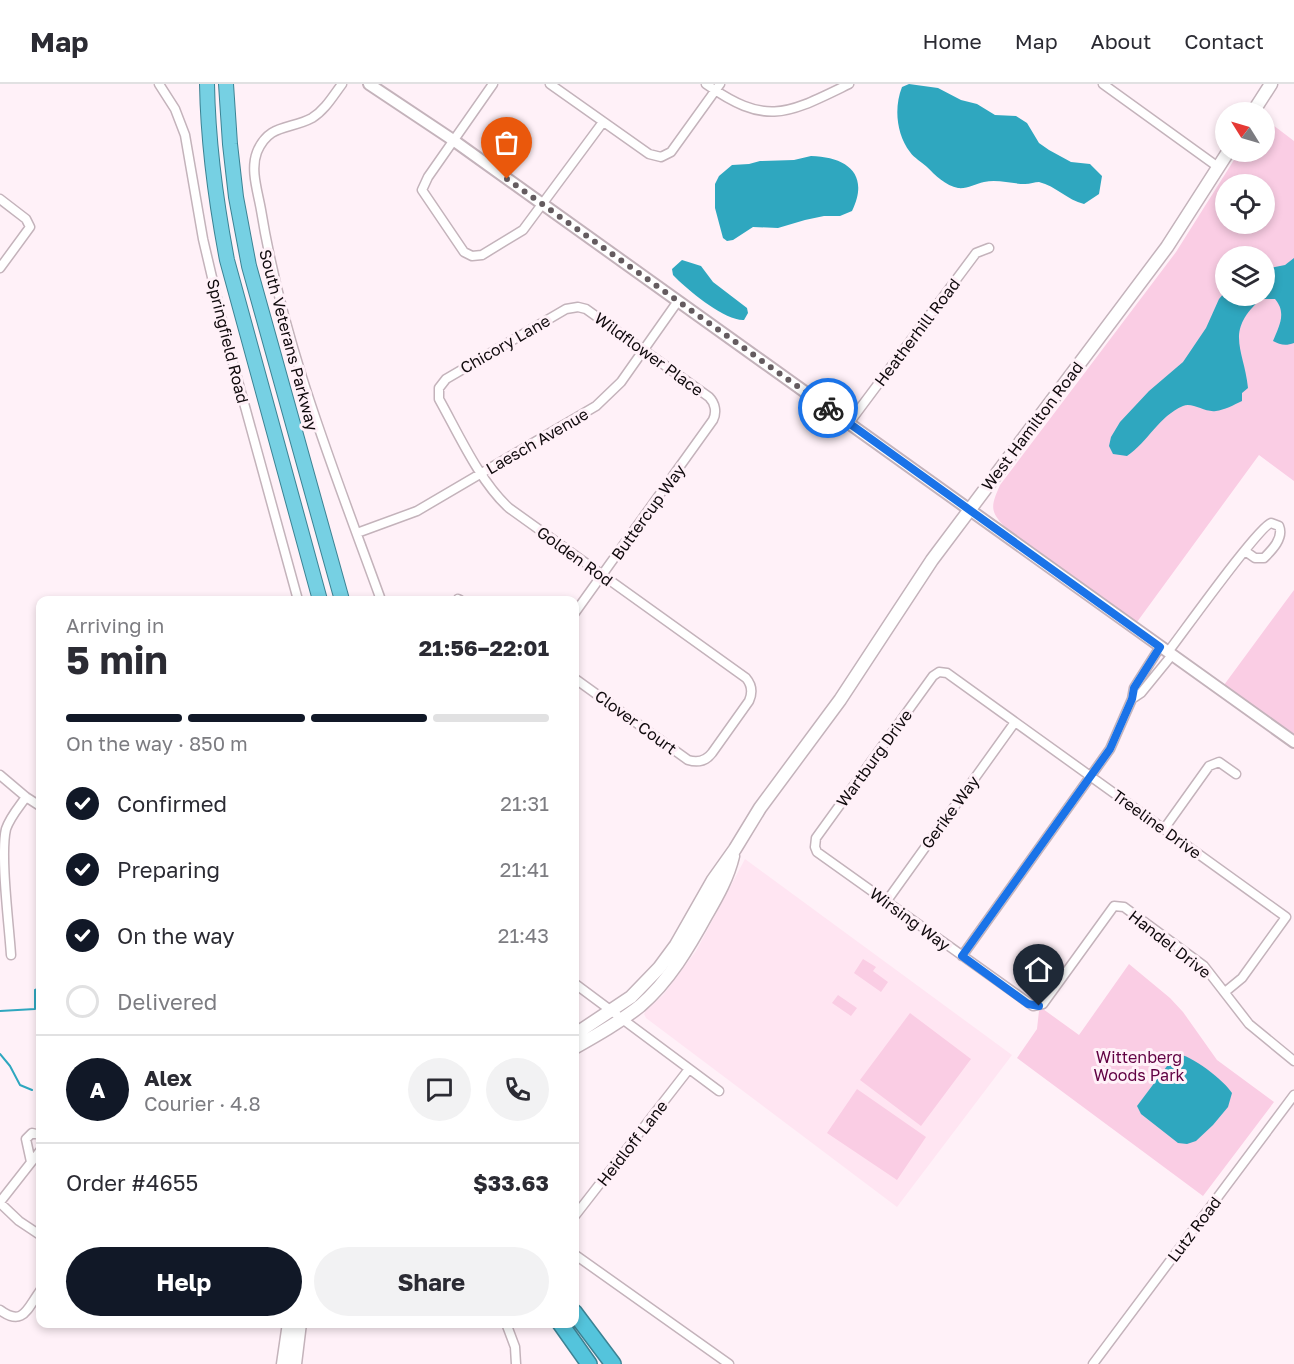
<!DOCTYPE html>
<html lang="en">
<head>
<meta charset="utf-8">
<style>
	body { margin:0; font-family:"Golos Text",sans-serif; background:#f2f2f3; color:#2b2b33; height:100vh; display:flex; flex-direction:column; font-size:22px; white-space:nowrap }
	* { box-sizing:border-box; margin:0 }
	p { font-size:20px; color:#7c7c81 }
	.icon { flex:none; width:33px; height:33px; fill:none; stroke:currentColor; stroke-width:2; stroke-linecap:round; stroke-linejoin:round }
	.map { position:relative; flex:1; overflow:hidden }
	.sheet { position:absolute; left:36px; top:512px; width:543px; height:732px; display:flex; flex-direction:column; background:#fff; border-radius:12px; box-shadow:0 3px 9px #0003 }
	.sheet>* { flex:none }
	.needle { width:39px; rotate:307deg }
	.buttons { position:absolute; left:1215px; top:18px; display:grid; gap:12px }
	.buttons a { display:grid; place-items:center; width:60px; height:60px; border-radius:50%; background:#fff; box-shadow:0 3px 9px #0003; font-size:30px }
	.pin { position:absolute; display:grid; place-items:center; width:51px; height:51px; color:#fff; margin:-62px -26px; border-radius:50% 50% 50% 0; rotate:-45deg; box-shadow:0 0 6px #0007 }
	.pin .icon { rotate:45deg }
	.courier { position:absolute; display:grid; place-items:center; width:60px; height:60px; margin:-30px; border:4px solid #1a73e8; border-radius:50%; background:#fff; color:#222; box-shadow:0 2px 8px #0007 }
	.head em { font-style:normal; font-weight:700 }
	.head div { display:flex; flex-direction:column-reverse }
	.head { display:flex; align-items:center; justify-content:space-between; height:102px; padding:0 30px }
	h1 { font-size:39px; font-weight:700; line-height:45px }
	.bar { display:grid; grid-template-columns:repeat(4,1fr); gap:9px 6px; align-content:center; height:72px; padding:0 30px }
	.bar i { height:8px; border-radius:4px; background:#e1e1e2 }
	.bar .current { background:#111827 }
	.bar p { grid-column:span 4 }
	.line { display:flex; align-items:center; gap:15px; padding:0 30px; border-top:2px solid #e1e1e2 }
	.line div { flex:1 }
	.round { display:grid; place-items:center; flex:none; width:63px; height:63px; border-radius:32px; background:#f2f2f3 }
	ol { padding:0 30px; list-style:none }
	li { display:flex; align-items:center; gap:18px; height:66px }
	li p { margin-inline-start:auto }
	li .icon { padding:6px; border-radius:50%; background:#111827; color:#fff; stroke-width:4 }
	li:last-child { color:#7c7c81 }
	li i { width:33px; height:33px; border:3px solid #e1e1e2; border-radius:50% }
	.action { display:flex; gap:12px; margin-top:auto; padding:12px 30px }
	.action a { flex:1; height:69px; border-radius:36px; background:#111827; color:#fff; font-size:24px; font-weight:700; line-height:69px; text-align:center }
	.action a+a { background:#f2f2f3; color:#2b2b33 }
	header { display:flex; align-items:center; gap:36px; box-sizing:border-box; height:84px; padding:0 30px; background:#fff; border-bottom:2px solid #e1e1e2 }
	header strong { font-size:28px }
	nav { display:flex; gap:33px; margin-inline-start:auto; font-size:21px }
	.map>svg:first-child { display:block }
	.built { fill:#ffe5f2 }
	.green { fill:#facde4; fill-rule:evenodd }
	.water { fill:#2fa7bf }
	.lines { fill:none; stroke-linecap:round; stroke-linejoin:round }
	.stream { stroke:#2fa7bf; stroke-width:2 }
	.minor-casing { stroke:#c4b3bb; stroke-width:11 }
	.tertiary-casing { stroke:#c4b3bb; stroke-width:14 }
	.secondary-casing { stroke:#c4b3bb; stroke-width:15 }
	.trunk-casing { stroke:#3c8394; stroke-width:16 }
	.motorway-casing { stroke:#3c8394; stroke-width:18 }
	.minor { stroke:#fff; stroke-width:8 }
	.tertiary { stroke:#fff; stroke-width:10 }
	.secondary { stroke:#fff; stroke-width:12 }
	.trunk { stroke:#76d0e3; stroke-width:14 }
	.motorway { stroke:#54c4dc; stroke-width:15 }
	.done { stroke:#645b5f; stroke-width:6; stroke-dasharray:0 10.8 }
	.route { stroke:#1a73e8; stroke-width:8 }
	.labels { text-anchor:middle; stroke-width:6; stroke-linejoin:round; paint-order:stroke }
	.street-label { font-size:16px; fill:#100a0d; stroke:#fff1f8 }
	.park-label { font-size:16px; fill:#610143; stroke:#fff1f8 }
</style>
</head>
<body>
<header>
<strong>Map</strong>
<nav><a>Home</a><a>Map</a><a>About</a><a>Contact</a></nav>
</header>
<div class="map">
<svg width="1294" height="1280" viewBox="0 0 1294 1280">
	<rect width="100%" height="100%" fill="#fff1f8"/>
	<!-- built -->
	<path class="built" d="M745,775L1012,971L897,1123L646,934L644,930L647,925L663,911L696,867Z"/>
	<!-- green -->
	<path class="green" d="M1265,35L1294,57V397L1259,371L1137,538L1006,444C989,427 991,422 1000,401L1176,168L1239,68H1264ZM1226,100H1264V140H1226ZM1226,172H1264V212H1226Z
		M1294,506V650L1224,601Z
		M863,875L876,883L873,887L888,898L881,908L854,889Z
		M1129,880L1170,914L1183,928L1217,976L1274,1018L1203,1112L1017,974L1037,945L1039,927L1043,925L1079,951Z
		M838,911L857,924L851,932L832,919Z
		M910,929L971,975L921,1042L860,996Z
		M857,1005L926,1053L897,1096L827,1049Z"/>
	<!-- water -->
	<path class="water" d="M909,0L938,4L961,16L977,20L995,31L1016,32L1027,39L1039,59L1049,66L1071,78L1090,80L1102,92L1099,110L1084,120C1067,116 1056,102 1039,98C1035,98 1030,100 1025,100C1012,100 998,95 984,98C975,100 967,105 958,104C946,102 935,91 927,83C922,78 914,74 910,68C896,50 894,23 902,3Z
		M811,72C847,73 870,90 852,127L840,132H824L805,136L778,144L753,143L733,156L727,157L723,154L715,124V100L719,92L732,81L749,80L760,77L794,76Z
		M1294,174V259C1286,262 1280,261 1273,257C1279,242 1287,229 1275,215H1261C1224,248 1244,265 1248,304L1242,309V317C1234,321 1224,326 1216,327C1205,329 1193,318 1183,322C1159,332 1148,358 1127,372L1113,370L1109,362L1111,353L1120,338L1149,307L1183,278L1206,244L1219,215L1225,208L1226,212H1264L1265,185L1285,181Z
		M682,176L701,182L713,198L747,224L748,229L744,236C726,237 693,210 679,197L673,191L672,185Z
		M1176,970C1189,969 1225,997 1232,1009L1228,1023L1213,1041L1196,1057L1187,1060L1178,1059L1141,1030L1137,1022Z"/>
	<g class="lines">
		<!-- stream -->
		<path class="stream" d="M0,927L35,925V906L40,904
			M0,970L10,982L20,1001L32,1006"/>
		<defs>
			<path id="minor" d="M159,0L175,25L185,51L203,155L227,257L298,516
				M342,0C333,12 325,26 312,34C290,46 269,39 257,68C250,86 258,108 261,126C283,261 335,389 381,516
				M493,0L428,93L422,106L464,168L472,172L482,171L523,146L603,38
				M550,0L649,70L661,73L671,68L720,0
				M706,0C767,43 787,30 849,0
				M1103,0L1218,83
				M0,115L26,135L30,143L0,184
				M849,339L976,169L989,164
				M357,449L417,427L596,322L621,298L678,217
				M458,515L460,516
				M574,530L713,336C717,328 715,319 709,313L586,225L578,223L566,225L446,295L439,304V315C458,349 480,398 509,424L746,594C752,601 753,608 749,617L712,669C706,677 698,679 688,676L574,594
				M1168,568C1182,550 1258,443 1271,439L1279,442C1284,454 1272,466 1264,474H1255L1245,467
				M1132,615L1141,609L1172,571
				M0,691L26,713L40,722
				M1164,745L1209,682L1219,678L1236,690
				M886,818L1015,638
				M11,871C9,840 0,771 6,745C10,733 19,723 26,713
				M962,872L1110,665L1132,615L1134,604L1160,563
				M574,899L719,1007
				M1225,908L1242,894L1286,833L947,589L939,588L933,592L816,754L815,763L817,768L1033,922L1043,920L1114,822L1124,823L1204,882L1249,940L1294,977
				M31,1078L26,1055L32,1049L40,1051
				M0,1118L40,1067
				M0,1119L19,1137L40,1151
				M574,1133L689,985
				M574,1170L729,1280
				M0,1226C23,1243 27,1225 40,1207
				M506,1239L515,1263L516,1280
				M1093,1280L1294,1011"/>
			<path id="tertiary" d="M369,0L453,56L1294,658"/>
			<path id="secondary" d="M1253,28L1271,0
				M574,951L631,913L659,884L676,861L713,796L735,765L760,724L840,616L932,476L1167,163L1228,68
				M574,964C597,951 620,938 640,922C669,897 689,863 707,830C718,811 728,793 733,772
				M283,1280L289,1239
				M295,1280L300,1239"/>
			<path id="trunk" d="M207,0C208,59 216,118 227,176L320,516
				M226,0L230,60L236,113L249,182L342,516"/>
			<path id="motorway" d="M574,1228L613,1280
				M560,1239L589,1280"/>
		</defs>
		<!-- minor casing -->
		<use href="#minor" class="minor-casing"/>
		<!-- tertiary casing -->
		<use href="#tertiary" class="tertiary-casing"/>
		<!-- secondary casing -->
		<use href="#secondary" class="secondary-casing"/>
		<!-- trunk casing -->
		<use href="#trunk" class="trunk-casing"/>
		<!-- motorway casing -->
		<use href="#motorway" class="motorway-casing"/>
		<!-- minor -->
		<use href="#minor" class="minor"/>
		<!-- tertiary -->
		<use href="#tertiary" class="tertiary"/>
		<!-- secondary -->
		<use href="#secondary" class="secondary"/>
		<!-- trunk -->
		<use href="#trunk" class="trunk"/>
		<!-- motorway -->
		<use href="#motorway" class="motorway"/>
	</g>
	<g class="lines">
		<!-- done -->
		<path class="done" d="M507,95L828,324"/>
		<!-- route -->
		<path class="route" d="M828,324L1160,563L1134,604L1132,615L1110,665L962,872L1028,920L1039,922"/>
	</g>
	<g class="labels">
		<!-- street labels -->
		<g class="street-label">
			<text transform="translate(917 248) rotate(-53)" y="6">Heatherhill Road</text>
			<text transform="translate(289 256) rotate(75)" y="6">South Veterans Parkway</text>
			<text transform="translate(228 257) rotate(76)" y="6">Springfield Road</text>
			<text transform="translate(505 260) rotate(-30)" y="6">Chicory Lane</text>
			<text transform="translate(649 270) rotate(36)" y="6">Wildflower Place</text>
			<text transform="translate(1032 342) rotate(-53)" y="6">West Hamilton Road</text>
			<text transform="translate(537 357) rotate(-30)" y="6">Laesch Avenue</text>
			<text transform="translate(648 428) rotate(-54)" y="6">Buttercup Way</text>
			<text transform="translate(575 472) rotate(36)" y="6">Golden Rod</text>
			<text transform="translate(636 638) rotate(36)" y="6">Clover Court</text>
			<text transform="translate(874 674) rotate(-54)" y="6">Wartburg Drive</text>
			<text transform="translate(950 728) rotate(-54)" y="6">Gerike Way</text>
			<text transform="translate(1157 740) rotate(36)" y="6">Treeline Drive</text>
			<text transform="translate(910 835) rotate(36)" y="6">Wirsing Way</text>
			<text transform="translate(1170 860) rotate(38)" y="6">Handel Drive</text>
			<text transform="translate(632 1059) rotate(-52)" y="6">Heidloff Lane</text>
			<text transform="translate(1194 1145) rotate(-53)" y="6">Lutz Road</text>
		</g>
		<!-- park labels -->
		<g class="park-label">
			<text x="1139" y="979">Wittenberg<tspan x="1139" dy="18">Woods Park</tspan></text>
		</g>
	</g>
</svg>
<div class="buttons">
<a><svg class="needle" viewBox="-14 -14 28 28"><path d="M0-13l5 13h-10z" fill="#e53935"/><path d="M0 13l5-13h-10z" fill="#7c7c81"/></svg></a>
<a><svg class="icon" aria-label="locate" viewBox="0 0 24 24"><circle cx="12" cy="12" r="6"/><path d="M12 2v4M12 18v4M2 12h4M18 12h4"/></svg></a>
<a><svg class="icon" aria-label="layers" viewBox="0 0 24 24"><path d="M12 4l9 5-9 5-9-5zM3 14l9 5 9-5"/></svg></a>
</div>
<div class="pin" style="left:507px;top:95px;background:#ea580c"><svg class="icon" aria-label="bag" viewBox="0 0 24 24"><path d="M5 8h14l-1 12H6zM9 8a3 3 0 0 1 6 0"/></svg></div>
<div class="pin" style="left:1039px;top:922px;background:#1f2937"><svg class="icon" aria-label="home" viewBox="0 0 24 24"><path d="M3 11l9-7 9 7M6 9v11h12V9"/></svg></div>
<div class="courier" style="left:828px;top:324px"><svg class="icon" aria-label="bike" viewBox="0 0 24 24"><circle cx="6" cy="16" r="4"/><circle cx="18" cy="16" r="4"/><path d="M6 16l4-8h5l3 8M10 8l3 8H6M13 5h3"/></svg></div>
<section class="sheet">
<div class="head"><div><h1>5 min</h1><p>Arriving in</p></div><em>21:56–22:01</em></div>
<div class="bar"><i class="current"></i><i class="current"></i><i class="current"></i><i></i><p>On the way · 850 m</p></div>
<ol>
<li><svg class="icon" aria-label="check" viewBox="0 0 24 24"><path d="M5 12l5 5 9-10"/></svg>Confirmed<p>21:31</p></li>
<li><svg class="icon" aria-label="check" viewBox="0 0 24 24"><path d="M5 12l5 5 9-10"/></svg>Preparing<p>21:41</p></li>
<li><svg class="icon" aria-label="check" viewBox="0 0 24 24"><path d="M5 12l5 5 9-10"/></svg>On the way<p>21:43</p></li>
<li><i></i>Delivered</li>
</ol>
<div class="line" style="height:108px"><b class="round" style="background:#111827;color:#fff">A</b><div><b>Alex</b><p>Courier · 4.8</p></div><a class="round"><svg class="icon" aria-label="chat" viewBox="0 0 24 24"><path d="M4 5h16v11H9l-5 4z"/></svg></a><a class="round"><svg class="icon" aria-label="phone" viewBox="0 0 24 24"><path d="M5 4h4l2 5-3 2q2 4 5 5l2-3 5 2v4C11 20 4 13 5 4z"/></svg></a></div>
<div class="line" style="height:78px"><div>Order #4655</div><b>$33.63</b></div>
<div class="action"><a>Help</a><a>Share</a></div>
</section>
</div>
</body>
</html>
